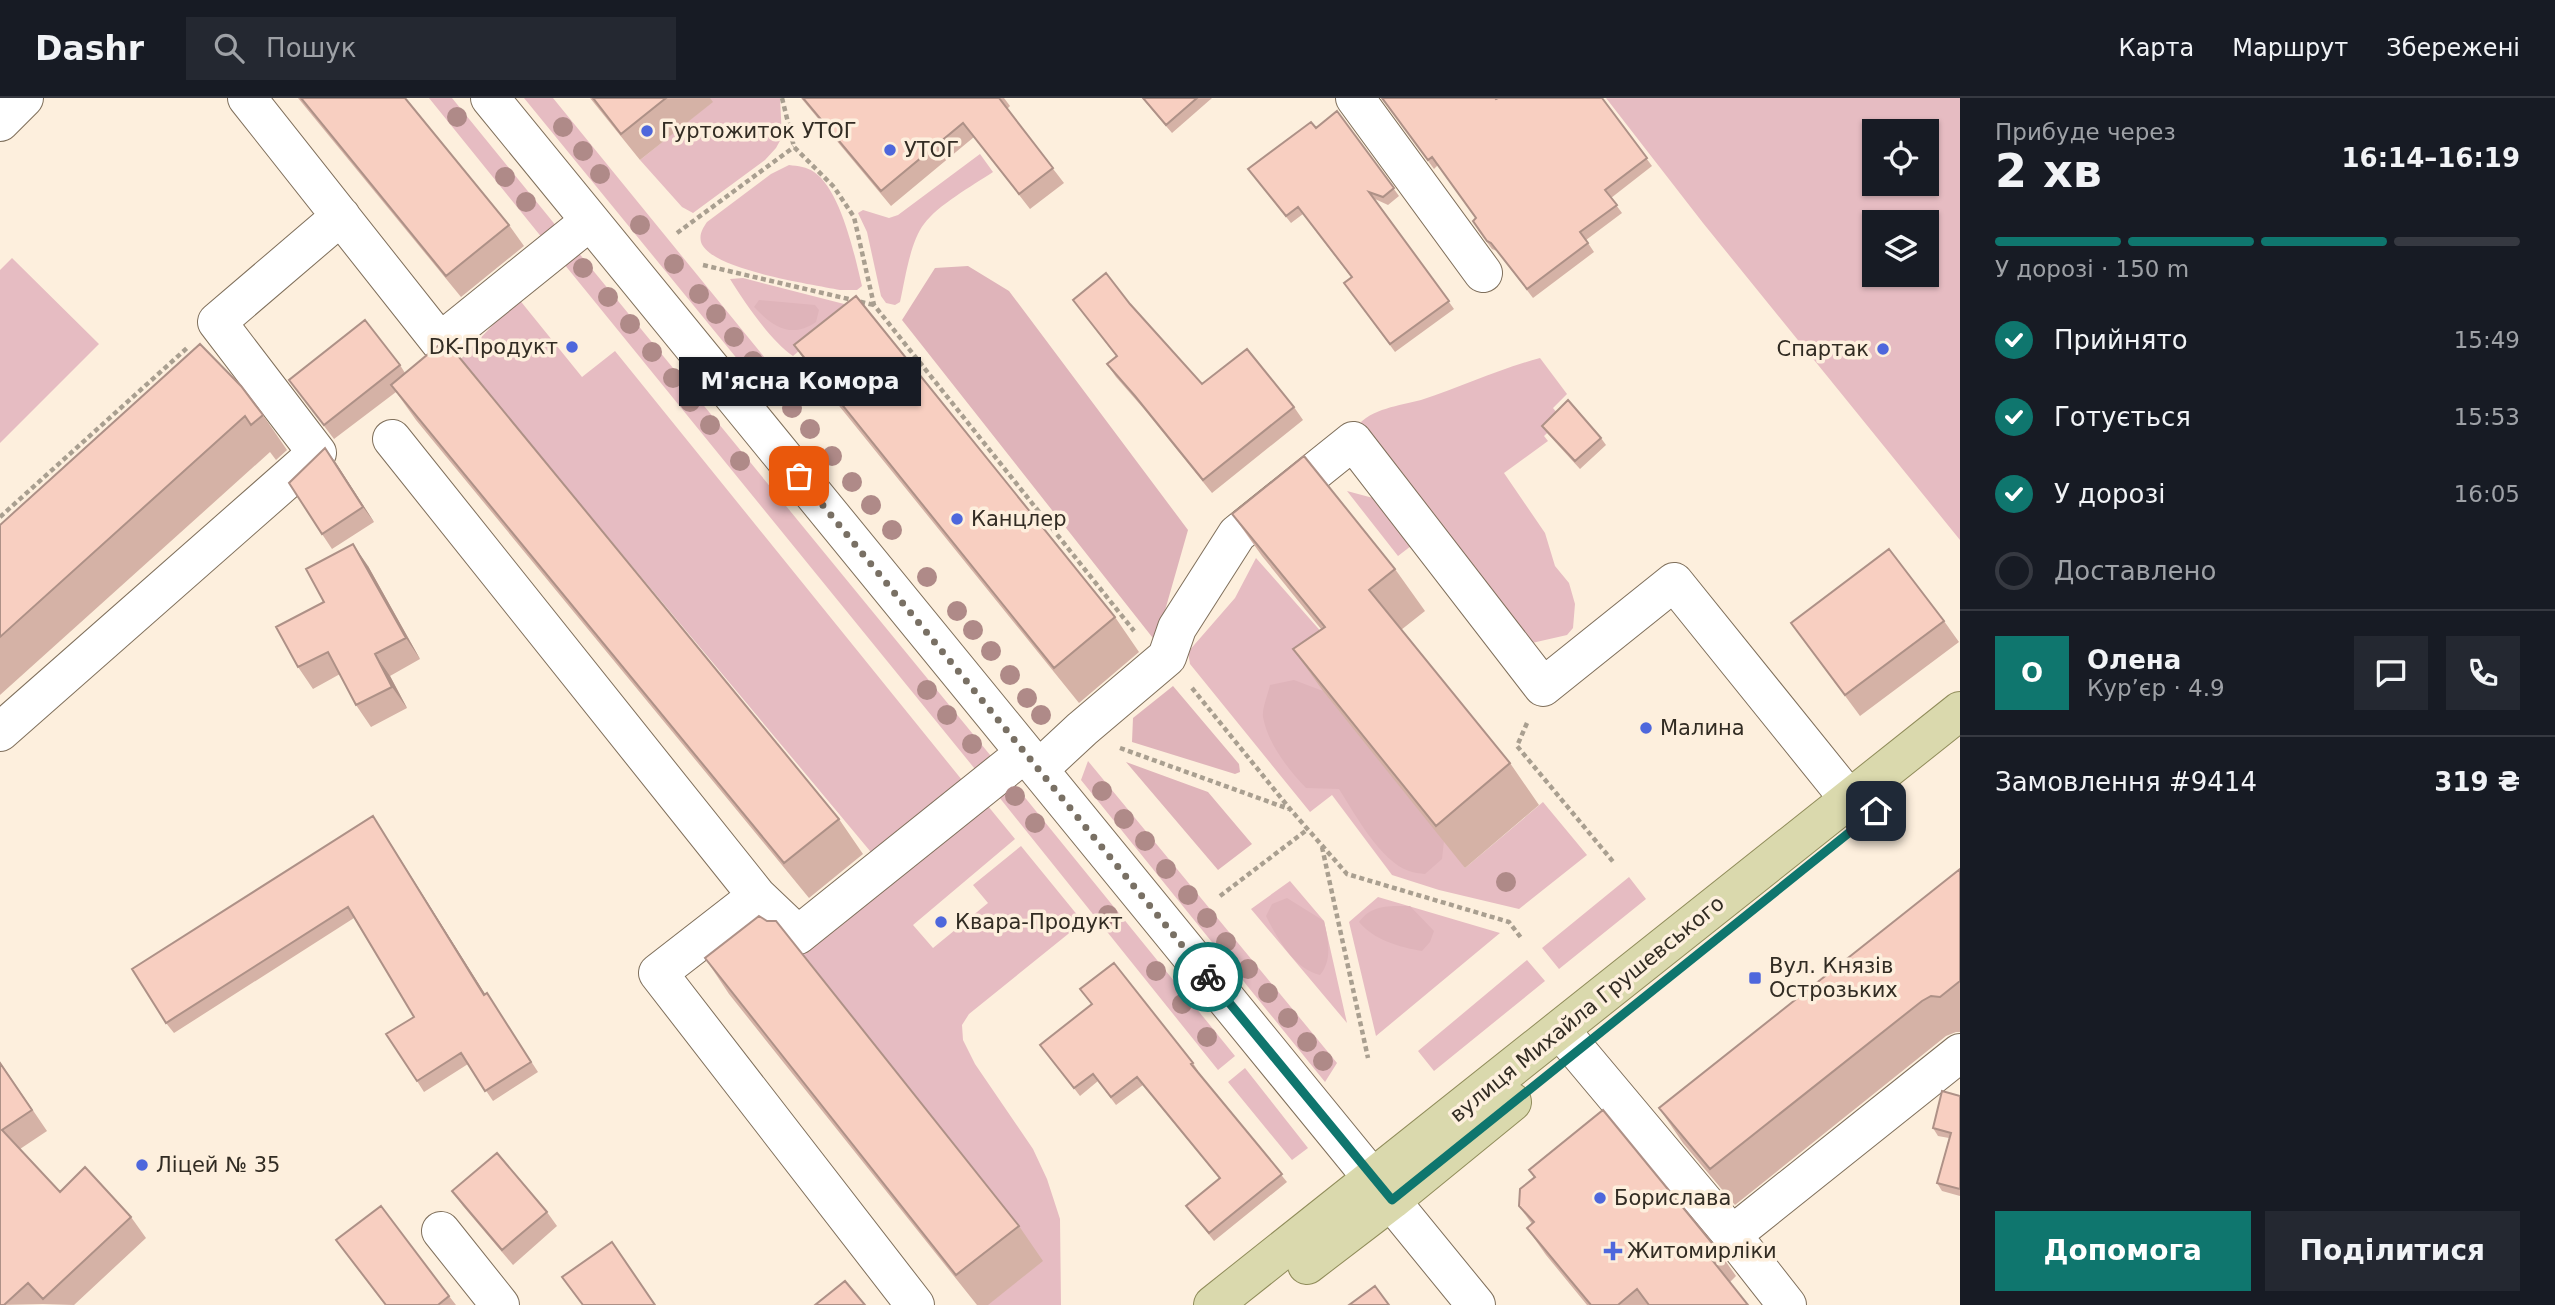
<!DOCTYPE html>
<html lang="uk">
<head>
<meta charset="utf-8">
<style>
	body { margin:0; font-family:"DejaVu Sans",sans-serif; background:#242831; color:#f1f3f6; height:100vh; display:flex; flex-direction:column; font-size:26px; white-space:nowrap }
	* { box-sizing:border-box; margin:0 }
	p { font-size:23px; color:#9ea1a6 }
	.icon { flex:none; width:38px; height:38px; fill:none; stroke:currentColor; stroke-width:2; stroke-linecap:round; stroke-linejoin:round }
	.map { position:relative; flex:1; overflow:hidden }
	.details { display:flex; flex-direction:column; background:#171b24; width:595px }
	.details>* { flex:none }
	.tools { position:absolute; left:1862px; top:21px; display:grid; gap:14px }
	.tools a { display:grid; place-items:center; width:77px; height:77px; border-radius:0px; background:#171b24; box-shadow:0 2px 5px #0004; font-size:35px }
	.pin { position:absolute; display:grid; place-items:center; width:60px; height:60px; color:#fff; margin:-30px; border-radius:14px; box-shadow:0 4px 10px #0006 }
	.courier { position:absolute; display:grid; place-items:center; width:70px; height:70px; margin:-35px; border:5px solid #0f766e; border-radius:50%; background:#fff; color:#222; box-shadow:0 2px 9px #0007 }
	.bubble { position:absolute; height:49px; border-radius:0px; background:#171b24; box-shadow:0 2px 5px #0004; font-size:23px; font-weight:700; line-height:49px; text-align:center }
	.headline em { font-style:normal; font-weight:700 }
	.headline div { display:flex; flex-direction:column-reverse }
	.headline { display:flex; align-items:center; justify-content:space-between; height:119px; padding:0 35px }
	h1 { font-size:46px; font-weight:700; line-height:52px }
	.bar { display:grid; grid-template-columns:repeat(4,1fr); gap:10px 7px; align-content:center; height:84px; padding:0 35px }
	.bar i { height:9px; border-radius:5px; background:#363941 }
	.bar .active { background:#0f766e }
	.bar p { grid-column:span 4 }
	.line { display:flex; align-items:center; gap:18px; padding:0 35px; border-top:2px solid #363941 }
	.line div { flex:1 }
	.round { display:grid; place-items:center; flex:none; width:74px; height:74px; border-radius:0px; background:#242831 }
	ol { padding:0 35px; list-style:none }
	li { display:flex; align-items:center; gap:21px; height:77px }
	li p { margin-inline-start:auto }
	li .icon { padding:7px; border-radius:50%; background:#0f766e; color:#fff; stroke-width:4 }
	li:last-child { color:#9ea1a6 }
	li i { width:38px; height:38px; border:4px solid #363941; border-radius:50% }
	.button { display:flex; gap:14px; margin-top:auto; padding:14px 35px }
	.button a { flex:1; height:80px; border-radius:0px; background:#0f766e; color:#fff; font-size:28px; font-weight:700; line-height:80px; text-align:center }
	.button a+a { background:#242831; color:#f1f3f6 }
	header { display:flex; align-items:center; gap:42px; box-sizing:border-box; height:98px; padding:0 35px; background:#171b24; border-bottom:2px solid #363941 }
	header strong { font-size:33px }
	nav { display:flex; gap:38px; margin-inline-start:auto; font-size:24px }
	.search { width:490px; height:63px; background:#242831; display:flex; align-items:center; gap:18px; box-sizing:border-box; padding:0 24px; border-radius:0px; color:#9ea1a6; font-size:26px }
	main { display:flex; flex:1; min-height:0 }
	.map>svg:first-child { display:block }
	.green { fill:#e6bcc2; fill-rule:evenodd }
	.forest { fill:#dfb4ba }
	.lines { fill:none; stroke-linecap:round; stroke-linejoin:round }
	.minor-casing { stroke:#7f6f5b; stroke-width:40 }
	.major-casing { stroke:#908c5a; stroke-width:40 }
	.path { stroke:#a99f90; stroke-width:4.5; stroke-dasharray:5 3.5; stroke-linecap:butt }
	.minor { stroke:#fff; stroke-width:38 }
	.major { stroke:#dad9ad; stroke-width:38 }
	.tree { fill:#af8a88 }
	.wall { fill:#d5b2a6 }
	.shaded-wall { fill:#ae9187 }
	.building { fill:#f8cfc1; stroke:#ae9187; stroke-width:2 }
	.done { stroke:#797064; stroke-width:7; stroke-dasharray:0 12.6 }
	.route { stroke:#0f766e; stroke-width:9 }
	.poi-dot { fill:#4e67dc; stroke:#fdefdd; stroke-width:2.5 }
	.labels { text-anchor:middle; stroke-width:7; stroke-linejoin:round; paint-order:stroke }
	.poi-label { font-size:21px; fill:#322c23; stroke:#fdefdd; text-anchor:start }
	.street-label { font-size:21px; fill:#322c23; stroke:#fdefdd }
</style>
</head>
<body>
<header>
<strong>Dashr</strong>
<div class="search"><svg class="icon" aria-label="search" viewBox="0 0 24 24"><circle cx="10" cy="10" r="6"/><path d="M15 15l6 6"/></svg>Пошук</div>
<nav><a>Карта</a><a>Маршрут</a><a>Збережені</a></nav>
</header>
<main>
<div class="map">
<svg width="1960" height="1207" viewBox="0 0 1960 1207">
	<rect width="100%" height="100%" fill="#fdefdd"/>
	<!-- green -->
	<path class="green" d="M429,0H452L557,129L543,141Z
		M524,0H553L769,265L752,279Z
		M709,0H780L782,39L776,50L765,62L693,115L682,109L640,62L712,4Z
		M1606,0H1960V442L1703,125ZM1874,33H1927V86H1874ZM1874,124H1927V177H1874Z
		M980,56L993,74C972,88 938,107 924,126C910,144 905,182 900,204L895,207L886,205L881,198L867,134L858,115L863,112L889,120L898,117Z
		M789,67C798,68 807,69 814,74C841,92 855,159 862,188L857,192H840C812,186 710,172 701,144C699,136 703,130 707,124L771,76Z
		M573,148L995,663L979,676L560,161Z
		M12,160L99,246L0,345V172Z
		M743,180L852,208L793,258C770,242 745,205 730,181Z
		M518,200L582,279L615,253L966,687L875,759L460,262Z
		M1540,260L1567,296L1553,310L1562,321L1544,338L1548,343L1504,375L1545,435L1555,468L1569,485L1575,506L1573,530L1567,537L1532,545L1356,329C1372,310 1399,308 1421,302C1461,289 1499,271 1540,260Z
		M1347,393L1373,400L1411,448L1398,458Z
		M1256,460L1354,571L1465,770L1543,704L1587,757L1519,811L1439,792L1392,777L1332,697L1310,714L1190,566L1188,554L1235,500Z
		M1088,663L1337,965L1325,984L1081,682Z
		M1010,681L1235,958L1218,972L995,694Z
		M983,702L1015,741L913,827L933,850L988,805L973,787L1021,748L1083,824L969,916L962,927L963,942L975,966L1033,1051L1047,1081L1060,1121L1061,1207H988L797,853Z
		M1629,779L1646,801L1559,871L1542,850Z
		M1290,783L1324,823L1347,925L1251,811Z
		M1378,799L1500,835L1376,938L1349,824Z
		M1527,862L1545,883L1434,973L1418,953Z
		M1245,970L1308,1050L1292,1062L1228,984Z"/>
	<!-- forest -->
	<path class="forest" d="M968,168L1009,193L1188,432L1156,544L902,222L935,170Z
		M759,202L815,207L819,212L816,224C791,241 773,229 754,209Z
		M1294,582L1323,593L1444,743L1442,761L1425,776C1420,775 1414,775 1409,773C1380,763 1355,716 1339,691L1306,690C1288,671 1268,646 1263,619C1262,610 1268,596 1270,587Z
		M1173,588L1239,666L1240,674L1235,676L1132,644L1133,620Z
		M1126,664L1208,694L1252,746L1218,772Z
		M1287,800L1324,823C1328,842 1333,861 1320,877C1294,871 1277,840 1266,818L1272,806Z
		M1410,808L1434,833L1430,844L1422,853C1399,849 1374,842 1359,824C1372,806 1390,808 1410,808Z"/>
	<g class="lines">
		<defs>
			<path id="minor" d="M247,0L440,244L590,123
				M490,0L1476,1207
				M1355,0L1483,175
				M0,24L24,0
				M392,341L757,798L798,837L1025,655
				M0,634L317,355L217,224L341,118
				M1039,671L1082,631L1167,559L1177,530L1237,436L1353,343L1543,589L1674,484L1849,701
				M757,798L658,875L915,1207
				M1560,932L1732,1137L1787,1207
				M441,1133L500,1207
				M1732,1137L1960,955"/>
			<path id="major" d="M1307,1167L1392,1102L1512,1004
				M1213,1207L1960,613"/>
		</defs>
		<!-- minor casing -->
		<use href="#minor" class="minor-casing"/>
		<!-- major casing -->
		<use href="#major" class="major-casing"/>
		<!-- path -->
		<path class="path" d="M782,0L794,49L834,89L854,119L874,207L1134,533
			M677,135L794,49
			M703,167L874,207
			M793,274L809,261
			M0,419L187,250
			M1192,590L1290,711L1347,776L1509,824L1522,841
			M1527,625L1517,648L1615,766
			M1120,650L1289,711
			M1322,749L1368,960
			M1220,798L1308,731"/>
		<!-- minor -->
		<use href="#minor" class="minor"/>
		<!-- major -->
		<use href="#major" class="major"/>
	</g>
	<!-- trees -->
	<g class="tree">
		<circle cx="457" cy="19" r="10"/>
		<circle cx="563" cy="29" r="10"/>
		<circle cx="583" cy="53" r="10"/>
		<circle cx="600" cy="76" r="10"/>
		<circle cx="505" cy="79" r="10"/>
		<circle cx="526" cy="104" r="10"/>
		<circle cx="640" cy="127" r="10"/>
		<circle cx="674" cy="166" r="10"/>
		<circle cx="583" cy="170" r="10"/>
		<circle cx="699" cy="196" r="10"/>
		<circle cx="608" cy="199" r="10"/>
		<circle cx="716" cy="216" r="10"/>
		<circle cx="630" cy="226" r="10"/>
		<circle cx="734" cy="239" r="10"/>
		<circle cx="652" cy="254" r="10"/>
		<circle cx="753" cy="263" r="10"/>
		<circle cx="673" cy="280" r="10"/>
		<circle cx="690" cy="304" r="10"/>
		<circle cx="792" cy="310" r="10"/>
		<circle cx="710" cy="327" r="10"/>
		<circle cx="810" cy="331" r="10"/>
		<circle cx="832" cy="358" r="10"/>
		<circle cx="740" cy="363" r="10"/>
		<circle cx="852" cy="384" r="10"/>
		<circle cx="871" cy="407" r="10"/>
		<circle cx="892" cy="432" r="10"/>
		<circle cx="927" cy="479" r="10"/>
		<circle cx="957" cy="513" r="10"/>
		<circle cx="973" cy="532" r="10"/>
		<circle cx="991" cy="553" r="10"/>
		<circle cx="1010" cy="577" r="10"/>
		<circle cx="927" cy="592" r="10"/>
		<circle cx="1027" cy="600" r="10"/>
		<circle cx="947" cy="617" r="10"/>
		<circle cx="1041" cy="617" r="10"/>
		<circle cx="972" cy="646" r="10"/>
		<circle cx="1102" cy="693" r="10"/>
		<circle cx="1015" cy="698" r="10"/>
		<circle cx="1124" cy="721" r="10"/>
		<circle cx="1035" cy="725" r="10"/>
		<circle cx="1145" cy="743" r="10"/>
		<circle cx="1166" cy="771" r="10"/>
		<circle cx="1506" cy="784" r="10"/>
		<circle cx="1188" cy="797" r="10"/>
		<circle cx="1108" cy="817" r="10"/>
		<circle cx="1207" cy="820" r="10"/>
		<circle cx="1226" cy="844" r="10"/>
		<circle cx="1248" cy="871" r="10"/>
		<circle cx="1156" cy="873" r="10"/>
		<circle cx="1268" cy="895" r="10"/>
		<circle cx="1182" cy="906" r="10"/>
		<circle cx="1288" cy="920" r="10"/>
		<circle cx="1207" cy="939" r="10"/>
		<circle cx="1307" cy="944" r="10"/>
		<circle cx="1323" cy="963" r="10"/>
	</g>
	<!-- wall -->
	<path class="wall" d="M298,0H405L509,127L524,148L461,199Z
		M590,0H710L713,4L640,62Z
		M801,0H1004L1010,8L1007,11L1064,85L1030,111L974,39L891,108Z
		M1142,0H1212L1172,35Z
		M1382,0L1496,1L1602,0L1652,68L1611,100L1622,115L1586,142L1594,154L1533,200L1497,153L1492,151L1478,132L1476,120L1438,67L1434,71Z
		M1337,13L1399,98L1388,107L1375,101L1454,211L1395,254L1344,185L1351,179L1303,116L1291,125L1248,71L1316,30Z
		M1073,202L1130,206L1202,286L1294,309L1303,322L1212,395L1144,311L1116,279L1107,266L1116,258Z
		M200,246L263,317L287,352L276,362L270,354L0,597V427Z
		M794,247L1115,519L1139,554L1079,605L819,283Z
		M400,267L405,275L839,721L863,756L809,800L416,322L396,294L334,341L289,282Z
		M1542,328L1601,340L1606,347L1580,371L1547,335Z
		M336,365L374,424L332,451L322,436Z
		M1232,416L1395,471L1425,513L1401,532L1510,665L1539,707L1465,770L1323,593L1293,551L1321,531L1262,458Z
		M368,468L420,561L390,578L407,610L371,629L356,607L340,576L313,591L298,569L324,504Z
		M1944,523L1959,544L1860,618L1791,525Z
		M380,729L485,896L494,906L538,974L493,1003L468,966L424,994L417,983L414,919L354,820L174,935L166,925Z
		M1960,771V934H1956L1946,938L1735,1107L1683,1045L1659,1010Z
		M705,860L1019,1128L1043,1163L988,1207H977L729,896Z
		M1080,891L1193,965L1198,973H1197L1287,1084L1214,1143L1186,1108L1220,1081L1143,987L1116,1007L1098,983L1080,998L1046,954L1092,906Z
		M0,964L47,1033L20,1051L60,1094L131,1119L146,1140L74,1207L43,1206L0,1207Z
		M1960,998V1098L1942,1093L1937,1085L1949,1040L1938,1038L1933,1030Z
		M1529,1072L1717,1151L1736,1178L1730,1184L1748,1207H1587L1546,1157L1527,1130L1532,1126L1519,1108L1534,1079Z
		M452,1093L547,1114L557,1128L513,1167L463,1108Z
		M336,1142L449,1198L456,1207H385Z"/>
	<!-- shaded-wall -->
	<path class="shaded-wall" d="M325,350L336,365L374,424L363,409Z
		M353,446L368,468L420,561L406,540Z
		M375,556L390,578L407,610L392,589Z
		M373,718L380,729L492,907L484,897Z"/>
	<!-- building -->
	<path class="building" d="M301,0H405L509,127L446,178Z
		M593,0H666L621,36Z
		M803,0H999L1053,70L1019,96L963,25L881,93Z
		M1143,0H1197L1166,27Z
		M1382,0H1495L1496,1L1498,0H1602L1647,60L1605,92L1617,107L1580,134L1588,145L1527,191L1491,145L1487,143L1473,123L1476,120L1432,59L1428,62Z
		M1337,13L1394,90L1383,99L1369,94L1449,203L1390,246L1344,185L1352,179L1298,109L1286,118L1248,71L1311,24L1316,30Z
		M1106,175L1130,206L1202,286L1247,251L1294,309L1203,382L1135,298L1107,266L1117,258L1073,202Z
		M856,198L1115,519L1054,570L794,247Z
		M365,222L400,267L324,327L289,282Z
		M445,242L839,721L784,765L391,287Z
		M200,246L241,288L263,317L251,327L245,318L0,539V427Z
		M1568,302L1601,340L1575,363L1542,328Z
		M325,350L363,409L322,436L289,385Z
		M1304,358L1395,471L1369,492L1510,665L1436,728L1293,551L1325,529L1232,416Z
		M353,446L406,540L375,556L392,589L356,607L328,554L298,569L276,529L324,504L306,471Z
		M1889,451L1944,523L1845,597L1791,525Z
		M373,718L484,897L487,895L531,964L485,993L461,955L417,983L386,936L414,919L348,809L166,925L132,871Z
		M1960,771V883L1940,899L1931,898L1922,903L1710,1071L1659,1010Z
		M759,818L767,823H776L1019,1128L956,1177L705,860Z
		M1114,865L1193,965L1191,966L1282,1076L1209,1135L1186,1108L1220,1080L1137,979L1111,999L1093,976L1074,990L1040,947L1092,906L1080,891Z
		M0,965L32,1012L2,1032L60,1094L85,1069L131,1119L43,1201L28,1185L4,1207H0Z
		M1942,993L1960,998V1091L1937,1085L1951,1035L1933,1030Z
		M1603,1012L1717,1151L1709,1158L1748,1207H1649L1637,1191L1618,1207H1591L1527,1130L1534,1124L1519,1108L1520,1091L1535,1079L1529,1072Z
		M497,1055L547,1114L502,1152L452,1093Z
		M381,1108L449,1198L438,1207H386L336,1142Z
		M612,1144L655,1207H583L562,1179Z
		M845,1183L865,1207H815Z
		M1375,1188L1389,1207H1349Z"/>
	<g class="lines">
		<!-- done -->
		<path class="done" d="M799,378L1208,879"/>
		<!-- route -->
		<path class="route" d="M1208,879L1392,1102L1876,713"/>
	</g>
	<!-- markers -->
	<g class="poi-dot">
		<circle cx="647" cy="33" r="7"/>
		<circle cx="890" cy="52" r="7"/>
		<circle cx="572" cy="249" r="7"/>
		<circle cx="1883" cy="251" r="7"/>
		<circle cx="957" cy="421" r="7"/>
		<circle cx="1646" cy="630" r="7"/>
		<circle cx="941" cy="824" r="7"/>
		<rect x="1748" y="873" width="14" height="14" rx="3.5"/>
		<circle cx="142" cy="1067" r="7"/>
		<circle cx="1600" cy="1100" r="7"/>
		<path d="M1609.5 1142.5h7v7h7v7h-7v7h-7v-7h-7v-7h7z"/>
	</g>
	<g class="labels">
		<!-- poi labels -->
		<g class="poi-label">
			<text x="661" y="40">Гуртожиток УТОГ</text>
			<text x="904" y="59">УТОГ</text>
			<text x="558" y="256" text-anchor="end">DK-Продукт</text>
			<text x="1869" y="258" text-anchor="end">Спартак</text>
			<text x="971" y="428">Канцлер</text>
			<text x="1660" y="637">Малина</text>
			<text x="955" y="831">Квара-Продукт</text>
			<text x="1769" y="875">Вул. Князів<tspan x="1769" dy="24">Острозьких</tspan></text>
			<text x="156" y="1074">Ліцей № 35</text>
			<text x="1614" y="1107">Борислава</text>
			<text x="1627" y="1160">Житомирліки</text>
		</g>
		<!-- street labels -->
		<g class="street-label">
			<text transform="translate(1587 911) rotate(-39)" y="7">вулиця Михайла Грушевського</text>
		</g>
	</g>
</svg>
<div class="tools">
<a><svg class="icon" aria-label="locate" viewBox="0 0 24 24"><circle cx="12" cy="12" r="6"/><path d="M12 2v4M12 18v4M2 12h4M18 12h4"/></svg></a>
<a><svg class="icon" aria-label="layers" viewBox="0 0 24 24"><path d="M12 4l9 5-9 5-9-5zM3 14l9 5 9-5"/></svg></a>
</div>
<div class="pin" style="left:799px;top:378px;background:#ea580c"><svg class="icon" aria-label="bag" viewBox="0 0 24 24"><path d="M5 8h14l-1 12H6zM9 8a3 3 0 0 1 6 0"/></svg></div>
<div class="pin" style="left:1876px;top:713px;background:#1f2937"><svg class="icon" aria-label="home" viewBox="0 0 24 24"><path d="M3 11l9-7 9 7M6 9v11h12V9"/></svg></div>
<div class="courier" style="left:1208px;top:879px"><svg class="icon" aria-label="bike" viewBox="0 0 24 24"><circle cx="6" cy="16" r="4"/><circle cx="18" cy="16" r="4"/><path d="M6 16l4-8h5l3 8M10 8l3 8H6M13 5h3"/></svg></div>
<div class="bubble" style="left:679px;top:259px;width:242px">М'ясна Комора</div>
</div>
<section class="details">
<div class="headline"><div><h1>2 хв</h1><p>Прибуде через</p></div><em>16:14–16:19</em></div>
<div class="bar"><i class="active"></i><i class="active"></i><i class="active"></i><i></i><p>У дорозі · 150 m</p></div>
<ol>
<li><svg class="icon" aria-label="check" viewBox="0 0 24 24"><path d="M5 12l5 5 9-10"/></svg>Прийнято<p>15:49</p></li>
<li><svg class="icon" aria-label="check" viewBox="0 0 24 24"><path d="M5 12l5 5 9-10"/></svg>Готується<p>15:53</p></li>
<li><svg class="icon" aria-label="check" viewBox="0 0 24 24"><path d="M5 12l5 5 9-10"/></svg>У дорозі<p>16:05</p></li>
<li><i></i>Доставлено</li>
</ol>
<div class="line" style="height:126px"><b class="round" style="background:#0f766e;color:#fff">О</b><div><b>Олена</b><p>Кур’єр · 4.9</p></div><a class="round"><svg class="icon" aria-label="chat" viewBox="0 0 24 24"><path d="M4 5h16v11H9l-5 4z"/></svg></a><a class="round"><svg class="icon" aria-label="phone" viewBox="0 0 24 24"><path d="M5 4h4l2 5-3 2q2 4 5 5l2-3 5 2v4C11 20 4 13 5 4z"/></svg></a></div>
<div class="line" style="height:91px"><div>Замовлення #9414</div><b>319 ₴</b></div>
<div class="button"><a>Допомога</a><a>Поділитися</a></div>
</section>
</main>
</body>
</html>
